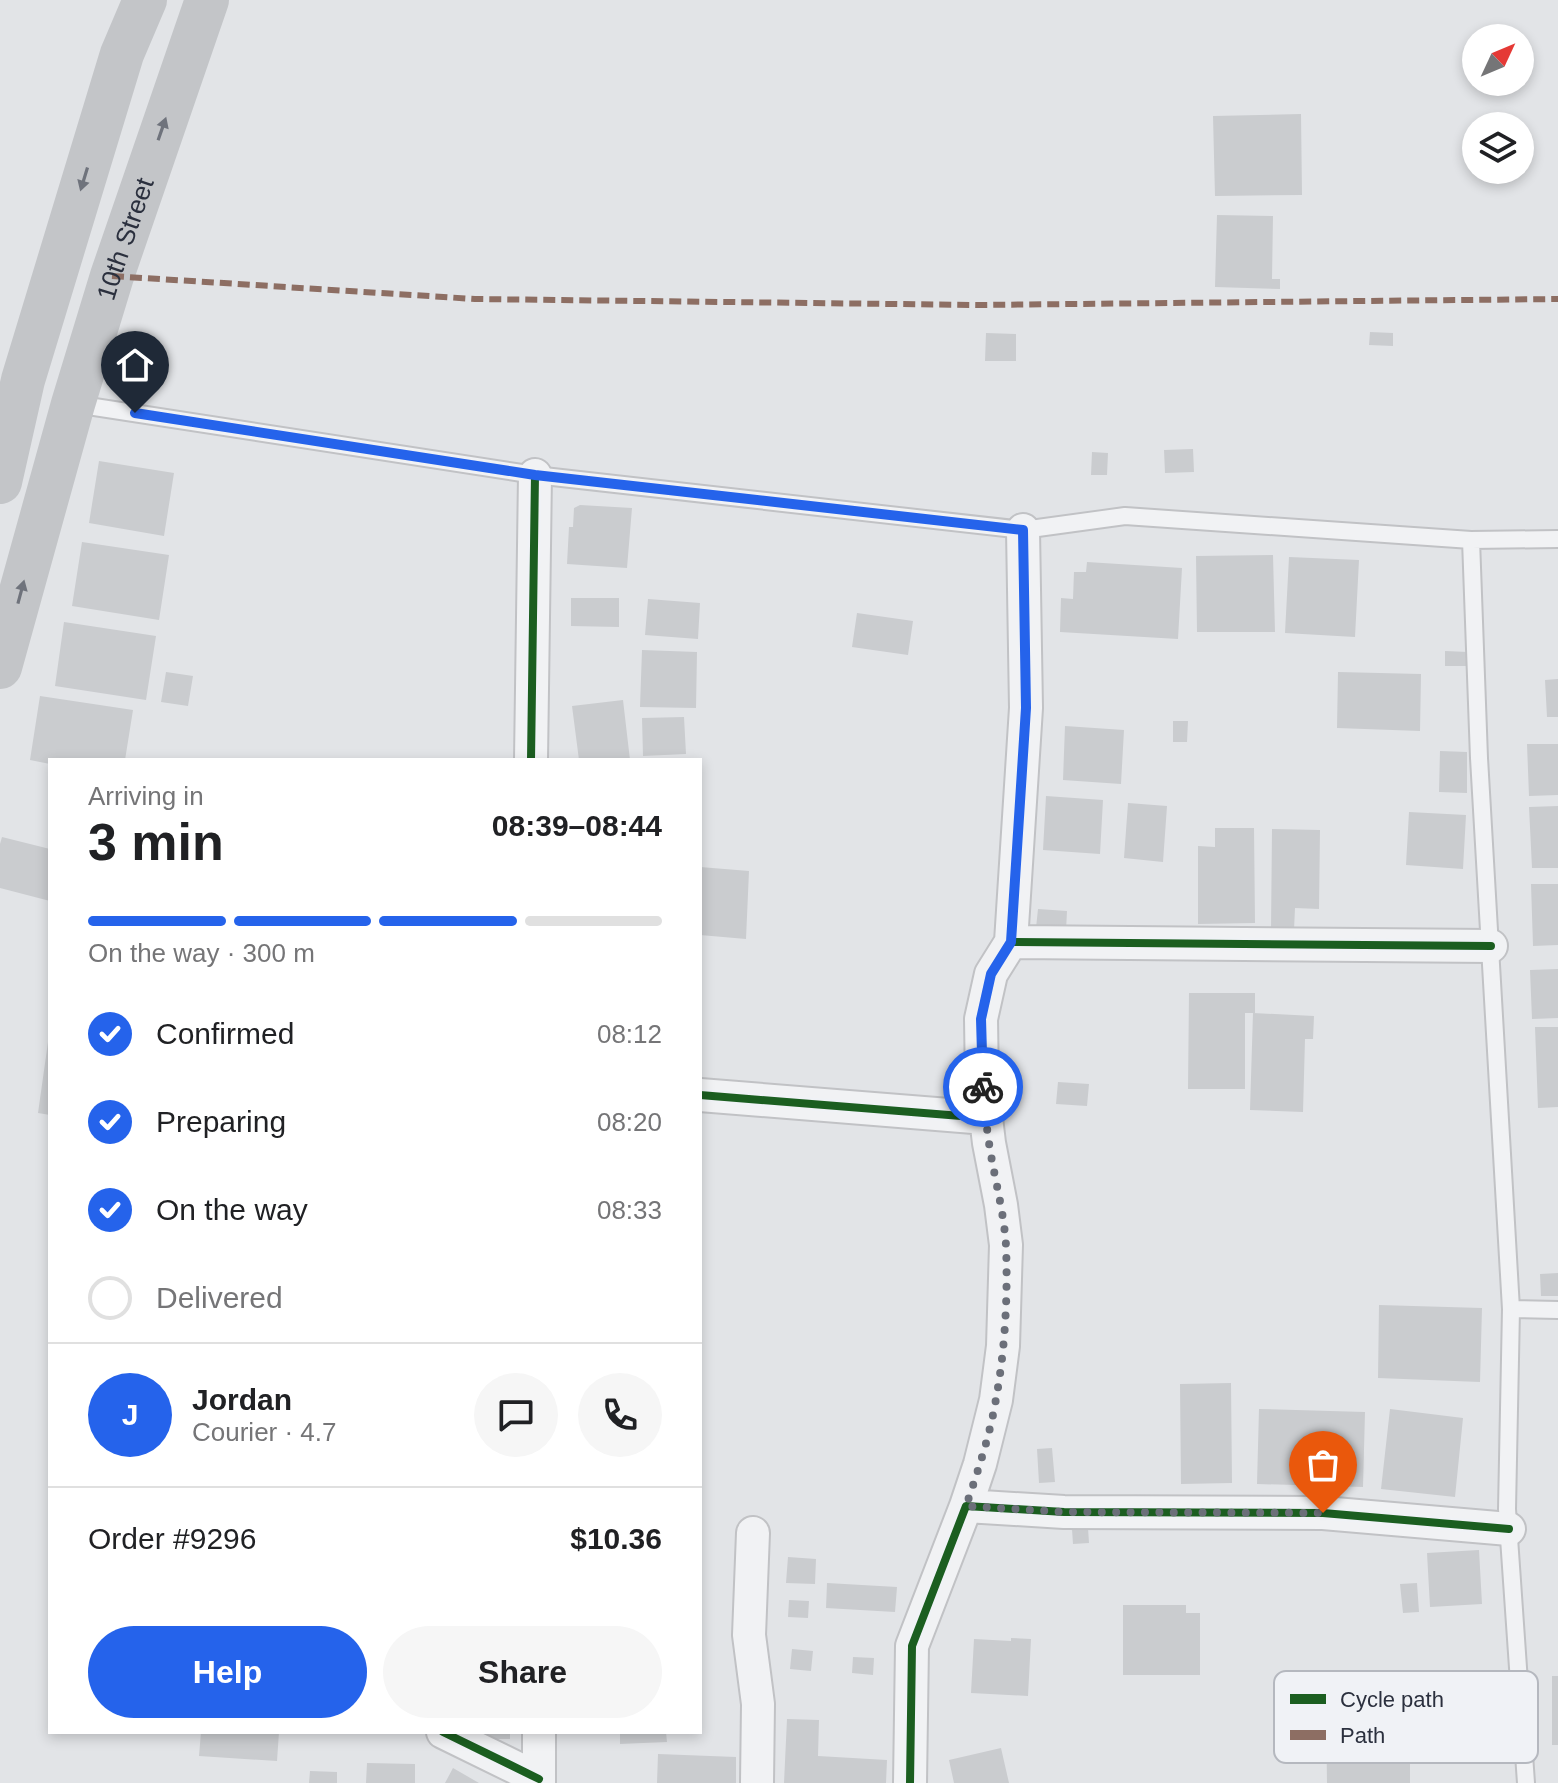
<!DOCTYPE html>
<html lang="en">
<head>
<meta charset="utf-8">
<style>
	body { margin:0; font-family:Arial,sans-serif; background:#f6f6f6; color:#202124; height:100vh; display:flex; flex-direction:column; font-size:30px; white-space:nowrap }
	* { box-sizing:border-box; margin:0 }
	p { font-size:26px; color:#757577 }
	.icon { flex:none; width:44px; height:44px; fill:none; stroke:currentColor; stroke-width:2; stroke-linecap:round; stroke-linejoin:round }
	.map { position:relative; flex:1; overflow:hidden }
	.details { position:absolute; left:48px; top:758px; width:654px; height:976px; display:flex; flex-direction:column; background:#fff; border-radius:0px; box-shadow:0 4px 12px #0003 }
	.details>* { flex:none }
	.needle { width:52px; rotate:46deg }
	.buttons { position:absolute; left:1462px; top:24px; display:grid; gap:16px }
	.buttons a { display:grid; place-items:center; width:72px; height:72px; border-radius:50%; background:#fff; box-shadow:0 4px 12px #0003; font-size:40px }
	.pin { position:absolute; display:grid; place-items:center; width:68px; height:68px; color:#fff; margin:-82px -34px; border-radius:50% 50% 50% 0; rotate:-45deg; box-shadow:0 0 8px #0007 }
	.pin .icon { rotate:45deg }
	.courier { position:absolute; display:grid; place-items:center; width:80px; height:80px; margin:-40px; border:6px solid #2563eb; border-radius:50%; background:#fff; color:#222; box-shadow:0 2px 10px #0007 }
	.head em { font-style:normal; font-weight:600 }
	.head div { display:flex; flex-direction:column-reverse }
	.head { display:flex; align-items:center; justify-content:space-between; height:136px; padding:0 40px }
	h1 { font-size:52px; font-weight:600; line-height:60px }
	.bar { display:grid; grid-template-columns:repeat(4,1fr); gap:12px 8px; align-content:center; height:96px; padding:0 40px }
	.bar i { height:10px; border-radius:6px; background:#e0e0e0 }
	.bar .current { background:#2563eb }
	.bar p { grid-column:span 4 }
	.line { display:flex; align-items:center; gap:20px; padding:0 40px; border-top:2px solid #e0e0e0 }
	.line div { flex:1 }
	.round { display:grid; place-items:center; flex:none; width:84px; height:84px; border-radius:42px; background:#f6f6f6 }
	ol { padding:0 40px; list-style:none }
	li { display:flex; align-items:center; gap:24px; height:88px }
	li p { margin-inline-start:auto }
	li .icon { padding:8px; border-radius:50%; background:#2563eb; color:#fff; stroke-width:4 }
	li:last-child { color:#757577 }
	li i { width:44px; height:44px; border:4px solid #e0e0e0; border-radius:50% }
	.button { display:flex; gap:16px; margin-top:auto; padding:16px 40px }
	.button a { flex:1; height:92px; border-radius:48px; background:#2563eb; color:#fff; font-size:32px; font-weight:600; line-height:92px; text-align:center }
	.button a+a { background:#f6f6f6; color:#202124 }
	.map>svg:first-child { display:block }
	.building { fill:#cacccf }
	.lines { fill:none; stroke-linecap:round; stroke-linejoin:round }
	.lane-casing { stroke:#c1c2c5; stroke-width:20 }
	.street-casing { stroke:#c1c2c5; stroke-width:36 }
	.lane { stroke:#f1f2f4; stroke-width:16 }
	.street { stroke:#f1f2f4; stroke-width:32 }
	.secondary { stroke:#c3c5c8; stroke-width:44 }
	.quiet { stroke:#8d6e63; stroke-width:6; stroke-dasharray:12 6; stroke-linecap:butt }
	.cycleway-casing { stroke:#f0f2f6; stroke-width:13 }
	.cycleway { stroke:#1b5e20; stroke-width:8 }
	.oneway { fill:#6f737c }
	.done { stroke:#6b6f79; stroke-width:8; stroke-dasharray:0 14.4 }
	.route { stroke:#2563eb; stroke-width:10 }
	.labels { text-anchor:middle; stroke-width:6; stroke-linejoin:round; paint-order:stroke }
	.street-label { font-size:26px; fill:#2b303e; stroke:#f0f2f6 }
	.key { fill:#f0f2f6; stroke:#b5b8bf; stroke-width:2 }
	.key-label { font-size:22px; fill:#2b303e }
</style>
</head>
<body>
<div class="map">
<svg width="1558" height="1783" viewBox="0 0 1558 1783">
	<rect width="100%" height="100%" fill="#e2e4e7"/>
	<!-- building -->
	<path class="building" d="M1301,114L1302,195L1215,196L1213,116Z
		M1217,215L1273,216L1272,279H1280V289L1215,287Z
		M1370,332L1393,333V346L1369,345Z
		M986,333L1016,334V361H985Z
		M1193,449L1194,472L1165,473L1164,450Z
		M1092,452L1108,453L1107,475H1091Z
		M99,461L174,473L164,536L89,523Z
		M580,505L632,508L627,568L567,564L569,527H573L574,508Z
		M82,542L169,555L159,620L72,606Z
		M1273,555L1275,632H1197L1196,556Z
		M1289,557L1359,560L1355,637L1285,633Z
		M1087,562L1182,568L1178,639L1060,632L1061,598L1073,599L1074,572H1086Z
		M571,598H619V627L571,626Z
		M648,599L700,603L698,639L645,635Z
		M857,613L913,621L908,655L852,647Z
		M64,622L156,636L146,700L55,686Z
		M642,650L697,652L696,708L640,707Z
		M1445,651L1468,652V666H1445Z
		M166,672L193,676L188,706L161,702Z
		M1338,672L1421,674L1420,731L1337,728Z
		M1558,679V717H1547L1545,680Z
		M40,696L133,710L125,760H50V764L30,760Z
		M623,700L630,760H579L572,706Z
		M684,717L686,754L643,756L642,718Z
		M1173,721H1188L1187,742H1173Z
		M1065,726L1124,730L1121,784L1063,780Z
		M1527,744H1558V795L1529,796Z
		M1440,751L1467,752V793L1439,792Z
		M1046,796L1103,800L1100,854L1043,850Z
		M1128,803L1167,806L1163,862L1124,858Z
		M1558,806V868H1532L1529,807Z
		M1409,812L1466,815L1463,869L1406,865Z
		M1215,828H1254L1255,923L1198,924V846L1215,847Z
		M1272,829L1320,830L1319,909L1295,908L1294,930H1271Z
		M2,837L50,849V901L0,888V844Z
		M700,867L749,871L746,939L700,935Z
		M1531,884H1558V945L1533,946Z
		M1038,909L1067,911L1066,931L1036,928Z
		M1558,969V1018L1532,1019L1530,970Z
		M1189,993H1255V1013H1245V1089H1188Z
		M1253,1013L1314,1016L1313,1039H1305L1303,1112L1250,1110Z
		M1535,1027H1558V1107L1538,1108Z
		M48,1042L50,1043V1115L38,1113Z
		M1058,1082L1089,1084L1087,1106L1056,1104Z
		M1558,1273V1296H1541L1540,1274Z
		M1379,1305L1482,1308L1480,1382L1378,1378Z
		M1231,1383L1232,1483L1181,1484L1180,1384Z
		M1259,1409L1365,1412L1363,1487L1257,1484Z
		M1390,1409L1463,1418L1455,1497L1381,1489Z
		M1052,1448L1055,1482L1039,1483L1037,1449Z
		M1088,1528L1089,1543L1073,1544L1072,1529Z
		M1479,1550L1482,1604L1430,1607L1427,1553Z
		M788,1557L816,1559L815,1584L786,1583Z
		M827,1583L897,1587L895,1612L826,1608Z
		M1417,1583L1419,1612L1403,1613L1400,1584Z
		M789,1600L809,1601L808,1618L788,1617Z
		M1123,1605H1186V1613H1200V1675H1123Z
		M1011,1638L1031,1639L1028,1696L971,1693L974,1639L1011,1641Z
		M792,1649L813,1651L811,1671L790,1669Z
		M853,1657L874,1658L873,1675L852,1673Z
		M1552,1676H1558V1745H1552Z
		M1389,1707V1742H1410V1783H1327L1326,1708Z
		M787,1719L819,1720L818,1756L887,1760L886,1783H784Z
		M201,1732H279L277,1761L199,1756Z
		M476,1732H510V1739H486Z
		M620,1732H666L667,1742L620,1744Z
		M1001,1748L1009,1783H954L949,1760Z
		M658,1754L736,1757V1783H657Z
		M367,1763L415,1764V1783H366Z
		M453,1768L479,1783H445Z
		M310,1771L337,1772V1783H309Z"/>
	<g class="lines">
		<defs>
			<path id="lane" d="M75,404L535,475L1023,530L1125,516L1471,540L1479,758L1511,1309L1507,1509L1526,1783
				M1471,540L1558,539
				M1511,1309L1558,1310"/>
			<path id="street" d="M1023,530L1026,708L1011,942L1491,946
				M531,760L535,475
				M700,1095L986,1118
				M966,1506L980,1464L996,1400L1003,1346L1006,1245L1001,1205L989,1143L982,1084L981,1019L991,974L1011,942
				M753,1533L749,1635L758,1704L757,1783
				M443,1732L539,1779
				M539,1732V1783
				M910,1783L912,1646L966,1506L1064,1512L1323,1513L1509,1529"/>
		</defs>
		<!-- lane casing -->
		<use href="#lane" class="lane-casing"/>
		<!-- street casing -->
		<use href="#street" class="street-casing"/>
		<!-- lane -->
		<use href="#lane" class="lane"/>
		<!-- street -->
		<use href="#street" class="street"/>
		<!-- secondary -->
		<g class="secondary">
			<path d="M0,482L23,380L122,54L145,0"/>
			<path id="s1" d="M0,667L73,404L112,276L207,0"/>
		</g>
		<!-- quiet -->
		<path class="quiet" d="M112,276L475,299L977,305L1558,299"/>
		<defs>
			<path id="cycleway" d="M1023,530L1026,708L1011,942L1491,946
				M531,760L535,475
				M700,1095L986,1118
				M443,1732L539,1779
				M910,1783L912,1646L966,1506L1064,1512L1323,1513L1509,1529"/>
		</defs>
		<!-- cycleway casing -->
		<use href="#cycleway" class="cycleway-casing"/>
		<!-- cycleway -->
		<use href="#cycleway" class="cycleway"/>
	</g>
	<!-- one-way arrows -->
	<defs><path id="oneway-solid" d="M-6-.8H1V-3.2L6.5 0L1 3.2V.8H-6Z" transform="scale(2)"/></defs>
	<g class="oneway">
		<use href="#oneway-solid" transform="translate(162 129) rotate(-71)"/>
		<use href="#oneway-solid" transform="translate(84 179) rotate(107)"/>
		<use href="#oneway-solid" transform="translate(21 592) rotate(-75)"/>
	</g>
	<g class="lines">
		<!-- done -->
		<path class="done" d="M983,1087C985,1106 986,1124 989,1143C994,1177 1004,1211 1006,1246C1008,1296 1005,1350 996,1399C990,1435 978,1471 966,1506L1064,1512L1323,1513"/>
		<!-- route -->
		<path class="route" d="M135,413L535,475L1023,530L1026,708L1011,942L991,974L981,1019L983,1087"/>
	</g>
	<g class="labels">
		<!-- street labels -->
		<g class="street-label">
			<text dy="9" stroke="none"><textPath href="#s1" startOffset="446">10th Street</textPath></text>
		</g>
	</g>
	<!-- legend -->
	<rect x="1274" y="1671" width="264" height="92" rx="12" class="key"/>
	<rect x="1290" y="1694" width="36" height="10" fill="#1b5e20"/>
	<rect x="1290" y="1730" width="36" height="10" fill="#8d6e63"/>
	<g class="key-label">
		<text x="1340" y="1707">Cycle path</text>
		<text x="1340" y="1743">Path</text>
	</g>
</svg>
<div class="buttons">
<a><svg class="needle" viewBox="-14 -14 28 28"><path d="M0-13l5 13h-10z" fill="#e53935"/><path d="M0 13l5-13h-10z" fill="#757577"/></svg></a>
<a><svg class="icon" aria-label="layers" viewBox="0 0 24 24"><path d="M12 4l9 5-9 5-9-5zM3 14l9 5 9-5"/></svg></a>
</div>
<div class="pin" style="left:1323px;top:1513px;background:#ea580c"><svg class="icon" aria-label="bag" viewBox="0 0 24 24"><path d="M5 8h14l-1 12H6zM9 8a3 3 0 0 1 6 0"/></svg></div>
<div class="pin" style="left:135px;top:413px;background:#1f2937"><svg class="icon" aria-label="home" viewBox="0 0 24 24"><path d="M3 11l9-7 9 7M6 9v11h12V9"/></svg></div>
<div class="courier" style="left:983px;top:1087px"><svg class="icon" aria-label="bike" viewBox="0 0 24 24"><circle cx="6" cy="16" r="4"/><circle cx="18" cy="16" r="4"/><path d="M6 16l4-8h5l3 8M10 8l3 8H6M13 5h3"/></svg></div>
<section class="details">
<div class="head"><div><h1>3 min</h1><p>Arriving in</p></div><em>08:39–08:44</em></div>
<div class="bar"><i class="current"></i><i class="current"></i><i class="current"></i><i></i><p>On the way · 300 m</p></div>
<ol>
<li><svg class="icon" aria-label="check" viewBox="0 0 24 24"><path d="M5 12l5 5 9-10"/></svg>Confirmed<p>08:12</p></li>
<li><svg class="icon" aria-label="check" viewBox="0 0 24 24"><path d="M5 12l5 5 9-10"/></svg>Preparing<p>08:20</p></li>
<li><svg class="icon" aria-label="check" viewBox="0 0 24 24"><path d="M5 12l5 5 9-10"/></svg>On the way<p>08:33</p></li>
<li><i></i>Delivered</li>
</ol>
<div class="line" style="height:144px"><b class="round" style="background:#2563eb;color:#fff">J</b><div><b>Jordan</b><p>Courier · 4.7</p></div><a class="round"><svg class="icon" aria-label="chat" viewBox="0 0 24 24"><path d="M4 5h16v11H9l-5 4z"/></svg></a><a class="round"><svg class="icon" aria-label="phone" viewBox="0 0 24 24"><path d="M5 4h4l2 5-3 2q2 4 5 5l2-3 5 2v4C11 20 4 13 5 4z"/></svg></a></div>
<div class="line" style="height:104px"><div>Order #9296</div><b>$10.36</b></div>
<div class="button"><a>Help</a><a>Share</a></div>
</section>
</div>
</body>
</html>
